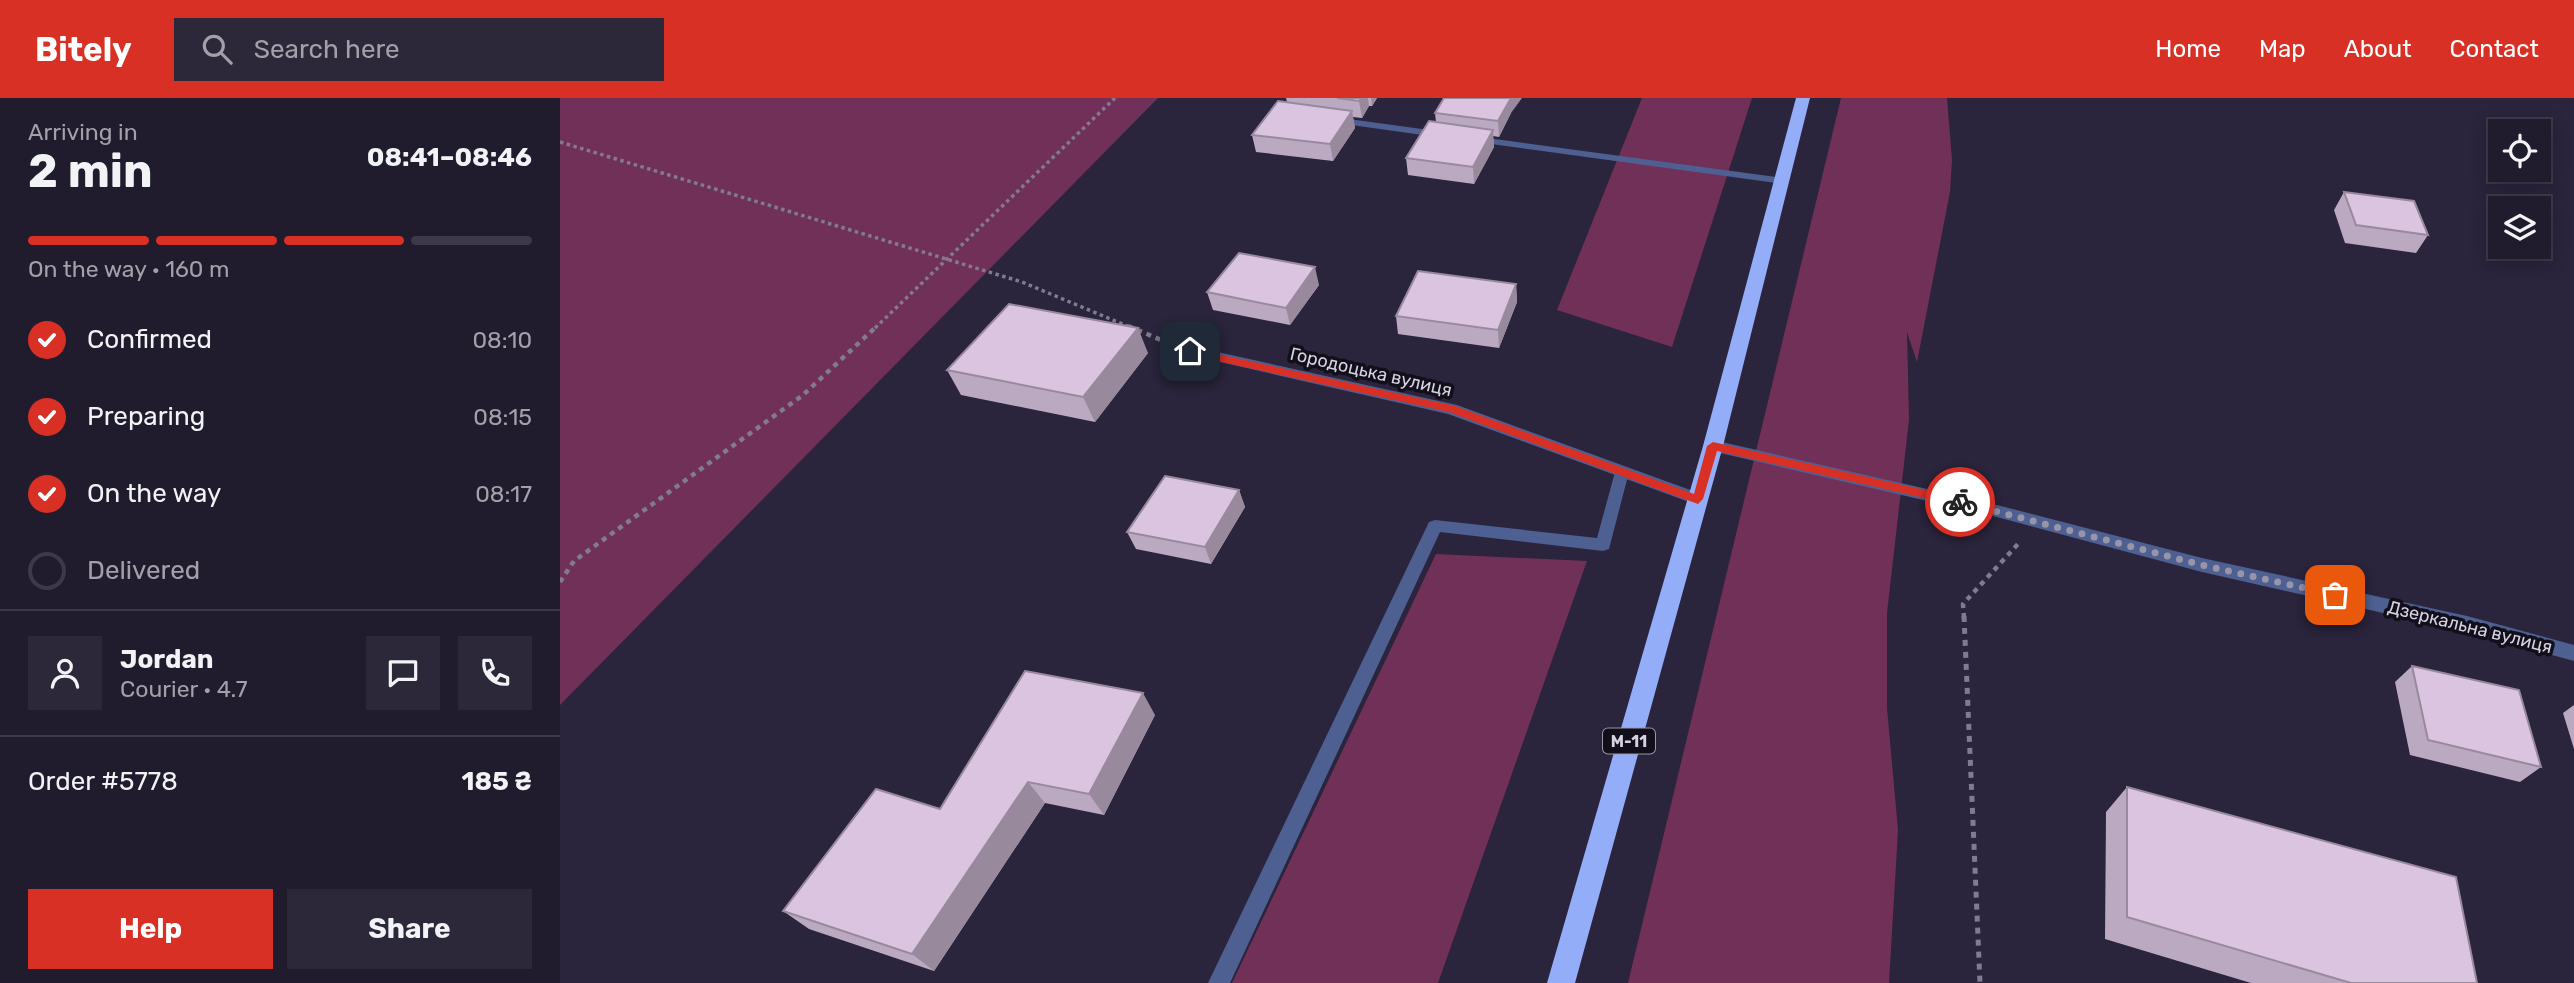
<!DOCTYPE html>
<html lang="en">
<head>
<meta charset="utf-8">
<style>
	body { margin:0; font-family:Rubik,sans-serif; background:#2d2839; color:#f1f3f6; height:100vh; display:flex; flex-direction:column; font-size:26px; white-space:nowrap }
	* { box-sizing:border-box; margin:0 }
	p { font-size:23px; color:#a2a1aa }
	.icon { flex:none; width:38px; height:38px; fill:none; stroke:currentColor; stroke-width:2; stroke-linecap:round; stroke-linejoin:round }
	.map { position:relative; flex:1; overflow:hidden }
	.side { display:flex; flex-direction:column; background:#201b2d; width:560px }
	.side>* { flex:none }
	.buttons { position:absolute; left:1928px; top:21px; display:grid; gap:14px }
	.buttons a { display:grid; place-items:center; width:63px; height:63px; border-radius:0px; background:#201b2d; box-shadow:0 4px 18px #0003,0 0 0 2px #3d3949; font-size:35px }
	.pin { position:absolute; display:grid; place-items:center; width:60px; height:60px; color:#fff; margin:-30px; border-radius:14px; box-shadow:0 4px 10px #0006 }
	.courier { position:absolute; display:grid; place-items:center; width:70px; height:70px; margin:-35px; border:5px solid #d93025; border-radius:50%; background:#fff; color:#222; box-shadow:0 2px 9px #0007 }
	.head em { font-style:normal; font-weight:700 }
	.head div { display:flex; flex-direction:column-reverse }
	.head { display:flex; align-items:center; justify-content:space-between; height:119px; padding:0 28px }
	h1 { font-size:46px; font-weight:700; line-height:52px }
	.bar { display:grid; grid-template-columns:repeat(4,1fr); gap:10px 7px; align-content:center; height:84px; padding:0 28px }
	.bar i { height:9px; border-radius:5px; background:#3d3949 }
	.bar .current { background:#d93025 }
	.bar p { grid-column:span 4 }
	.line { display:flex; align-items:center; gap:18px; padding:0 28px; border-top:2px solid #3d3949 }
	.line div { flex:1 }
	.round { display:grid; place-items:center; flex:none; width:74px; height:74px; border-radius:0px; background:#2d2839 }
	ol { padding:0 28px; list-style:none }
	li { display:flex; align-items:center; gap:21px; height:77px }
	li p { margin-inline-start:auto }
	li .icon { padding:7px; border-radius:50%; background:#d93025; color:#fff; stroke-width:4 }
	li:last-child { color:#a2a1aa }
	li i { width:38px; height:38px; border:4px solid #3d3949; border-radius:50% }
	.action { display:flex; gap:14px; margin-top:auto; padding:14px 28px }
	.action a { flex:1; height:80px; border-radius:0px; background:#d93025; color:#fff; font-size:28px; font-weight:700; line-height:80px; text-align:center }
	.action a+a { background:#2d2839; color:#f1f3f6 }
	header { display:flex; align-items:center; gap:42px; box-sizing:border-box; height:98px; padding:0 35px; background:#d93025; color:#fff }
	header strong { font-size:33px }
	nav { display:flex; gap:38px; margin-inline-start:auto; font-size:24px }
	.search { width:490px; height:63px; background:#2d2839; display:flex; align-items:center; gap:18px; box-sizing:border-box; padding:0 24px; border-radius:0px; color:#a2a1aa; font-size:26px }
	main { display:flex; flex:1; min-height:0 }
	.map>svg:first-child { display:block }
	.green { fill:#713058 }
	.lines { fill:none; stroke-linecap:round; stroke-linejoin:round }
	.path-far2 { stroke:#807b8f; stroke-width:3.5; stroke-dasharray:3.5 3.5; stroke-linecap:butt }
	.path-far1 { stroke:#807b8f; stroke-width:4.5; stroke-dasharray:5 5; stroke-linecap:butt }
	.path { stroke:#807b8f; stroke-width:5; stroke-dasharray:6 6; stroke-linecap:butt }
	.lane { fill:#4e5f92; fill-rule:evenodd }
	.street { fill:#4e5f92; fill-rule:evenodd }
	.highway { fill:#94adf8; fill-rule:evenodd }
	.wall { fill:#bba9c1 }
	.shaded-wall { fill:#99899d }
	.building { fill:#dac4e0; stroke:#99899d; stroke-width:2 }
	.route { fill:#d93025 }
	.done { stroke:#9995a8; stroke-width:7; stroke-dasharray:0 12.6 }
	.labels { text-anchor:middle; stroke-width:7; stroke-linejoin:round; paint-order:stroke }
	.shield { fill:#120f1a; stroke:#9a98a6; stroke-width:2 }
	.shield-label { font-size:16px; font-weight:bold; fill:#d5d2e2 }
	.street-label { font-size:18px; fill:#d5d2e2; stroke:#120f1a }
</style>
</head>
<body>
<header>
<strong>Bitely</strong>
<div class="search"><svg class="icon" aria-label="search" viewBox="0 0 24 24"><circle cx="10" cy="10" r="6"/><path d="M15 15l6 6"/></svg>Search here</div>
<nav><a>Home</a><a>Map</a><a>About</a><a>Contact</a></nav>
</header>
<main>
<section class="side">
<div class="head"><div><h1>2 min</h1><p>Arriving in</p></div><em>08:41–08:46</em></div>
<div class="bar"><i class="current"></i><i class="current"></i><i class="current"></i><i></i><p>On the way · 160 m</p></div>
<ol>
<li><svg class="icon" aria-label="check" viewBox="0 0 24 24"><path d="M5 12l5 5 9-10"/></svg>Confirmed<p>08:10</p></li>
<li><svg class="icon" aria-label="check" viewBox="0 0 24 24"><path d="M5 12l5 5 9-10"/></svg>Preparing<p>08:15</p></li>
<li><svg class="icon" aria-label="check" viewBox="0 0 24 24"><path d="M5 12l5 5 9-10"/></svg>On the way<p>08:17</p></li>
<li><i></i>Delivered</li>
</ol>
<div class="line" style="height:126px"><a class="round"><svg class="icon" aria-label="person" viewBox="0 0 24 24"><circle cx="12" cy="8" r="4"/><path d="M4 21q1-7 8-7t8 7"/></svg></a><div><b>Jordan</b><p>Courier · 4.7</p></div><a class="round"><svg class="icon" aria-label="chat" viewBox="0 0 24 24"><path d="M4 5h16v11H9l-5 4z"/></svg></a><a class="round"><svg class="icon" aria-label="phone" viewBox="0 0 24 24"><path d="M5 4h4l2 5-3 2q2 4 5 5l2-3 5 2v4C11 20 4 13 5 4z"/></svg></a></div>
<div class="line" style="height:91px"><div>Order #5778</div><b>185 ₴</b></div>
<div class="action"><a>Help</a><a>Share</a></div>
</section>
<div class="map">
<svg width="2014" height="885" viewBox="0 0 2014 885">
	<rect width="100%" height="100%" fill="#2a243c"/>
	<!-- green -->
	<path class="green" d="M0,0H598L0,607Z
		M1082,0H1192L1112,249L997,212Z
		M1281,0H1387L1392,62L1390,94L1357,264L1347,234L1349,322L1327,515V610L1338,732L1329,885H1068Z
		M876,456L1027,463L878,885H672Z"/>
	<g class="lines">
		<!-- path-far2 -->
		<path class="path-far2" d="M0,44L462,184L572,230
			M315,230L555,0"/>
		<!-- path-far1 -->
		<path class="path-far1" d="M568,228L606,244
			M0,484L14,463L243,297L317,228
			M1404,520L1403,506L1458,446"/>
		<!-- path -->
		<path class="path" d="M1404,518L1420,885"/>
		<!-- lane -->
		<path class="lane" d="M774,19L884,34L889,37L884,40L770,24V20Z
			M913,38L1223,80L1229,83L1223,86L909,43L908,41Z
			M1062,369L1069,374L1049,451L1043,453L880,434L670,885H648L869,424L875,422L1037,440L1055,374Z"/>
		<!-- street -->
		<path class="street" d="M630,248L897,307L1144,397L1146,401L1138,407L1132,405L888,316L625,256L623,253Z
			M1153,342L1437,407L1642,460L1907,518L2014,547V563L1907,534L1642,474L1437,419L1147,352L1145,348Z"/>
		<!-- highway -->
		<path class="highway" d="M1236,0H1250L1163,348L1015,885H987L1143,348Z"/>
	</g>
	<!-- wall -->
	<path class="wall" d="M726,0H817L812,8H809L802,20L793,19L795,30L773,63L696,54L692,37L727,4Z
		M875,15H951L939,39L933,38L934,49L914,86L848,77L846,60L876,24Z
		M1784,94L1868,137L1856,155L1785,145L1774,112Z
		M956,186L957,204L939,250L838,236L836,218Z
		M759,187L730,227L653,212L647,194Z
		M588,255L535,324L401,297L387,272Z
		M679,392L685,409L651,466L576,451L567,434Z
		M1852,568L1981,669L1960,684L1850,657L1835,584Z
		M2014,607V651L2003,615Z
		M595,617L544,717L485,705L374,873L249,831L223,813L380,711Z
		M1567,689L1917,885H1691L1545,841L1546,714Z"/>
	<!-- shaded-wall -->
	<path class="shaded-wall" d="M801,0H808L809,8L802,20L799,3Z
		M811,0H817L812,8Z
		M951,0H962L951,15L939,39L938,23Z
		M792,13L795,30L773,63L770,46Z
		M933,32L934,49L914,86L913,69Z
		M755,169L759,187L730,227L726,210Z
		M956,186L957,204L939,250L938,232Z
		M578,230L588,255L535,324L523,299Z
		M679,392L685,409L651,466L645,449Z
		M583,595L595,617L544,717L529,696Z
		M468,684L485,705L374,873L352,856Z"/>
	<!-- building -->
	<path class="building" d="M777,0H801L799,3Z
		M884,0H951L938,23L875,15Z
		M718,3L792,13L770,46L692,37Z
		M869,23L933,32L913,69L846,60Z
		M1784,94L1854,103L1868,137L1796,127Z
		M679,155L755,169L726,210L647,194Z
		M858,173L956,186L938,232L836,218Z
		M449,206L578,230L523,299L387,272Z
		M605,378L679,392L645,449L567,434Z
		M1852,568L1959,592L1981,669L1868,642Z
		M465,573L583,595L529,696L468,684L352,856L223,813L316,691L380,711Z
		M1567,689L1896,779L1917,885H1791L1567,819Z"/>
	<!-- route -->
	<path class="route" d="M630,250L895,308L1134,396L1147,348L1153,344L1400,400L1406,404L1400,408L1157,353L1143,401L1138,406L889,314L626,256V251Z"/>
	<g class="lines">
		<!-- done -->
		<path class="done" d="M1400,404L1642,467L1775,497"/>
	</g>
	<g class="labels">
		<!-- shield labels -->
		<rect class="shield" x="1043" y="630.5" width="52" height="25" rx="5"/>
		<g class="shield-label">
			<text x="1069" y="649">М-11</text>
		</g>
		<!-- street labels -->
		<g class="street-label">
			<text transform="translate(811 274) rotate(13)" y="6">Городоцька вулиця</text>
			<text transform="translate(1910 529) rotate(14)" y="6">Дзеркальна вулиця</text>
		</g>
	</g>
</svg>
<div class="buttons">
<a><svg class="icon" aria-label="locate" viewBox="0 0 24 24"><circle cx="12" cy="12" r="6"/><path d="M12 2v4M12 18v4M2 12h4M18 12h4"/></svg></a>
<a><svg class="icon" aria-label="layers" viewBox="0 0 24 24"><path d="M12 4l9 5-9 5-9-5zM3 14l9 5 9-5"/></svg></a>
</div>
<div class="pin" style="left:1775px;top:497px;background:#ea580c"><svg class="icon" aria-label="bag" viewBox="0 0 24 24"><path d="M5 8h14l-1 12H6zM9 8a3 3 0 0 1 6 0"/></svg></div>
<div class="pin" style="left:630px;top:253px;background:#1f2937"><svg class="icon" aria-label="home" viewBox="0 0 24 24"><path d="M3 11l9-7 9 7M6 9v11h12V9"/></svg></div>
<div class="courier" style="left:1400px;top:404px"><svg class="icon" aria-label="bike" viewBox="0 0 24 24"><circle cx="6" cy="16" r="4"/><circle cx="18" cy="16" r="4"/><path d="M6 16l4-8h5l3 8M10 8l3 8H6M13 5h3"/></svg></div>
</div>
</main>
</body>
</html>
